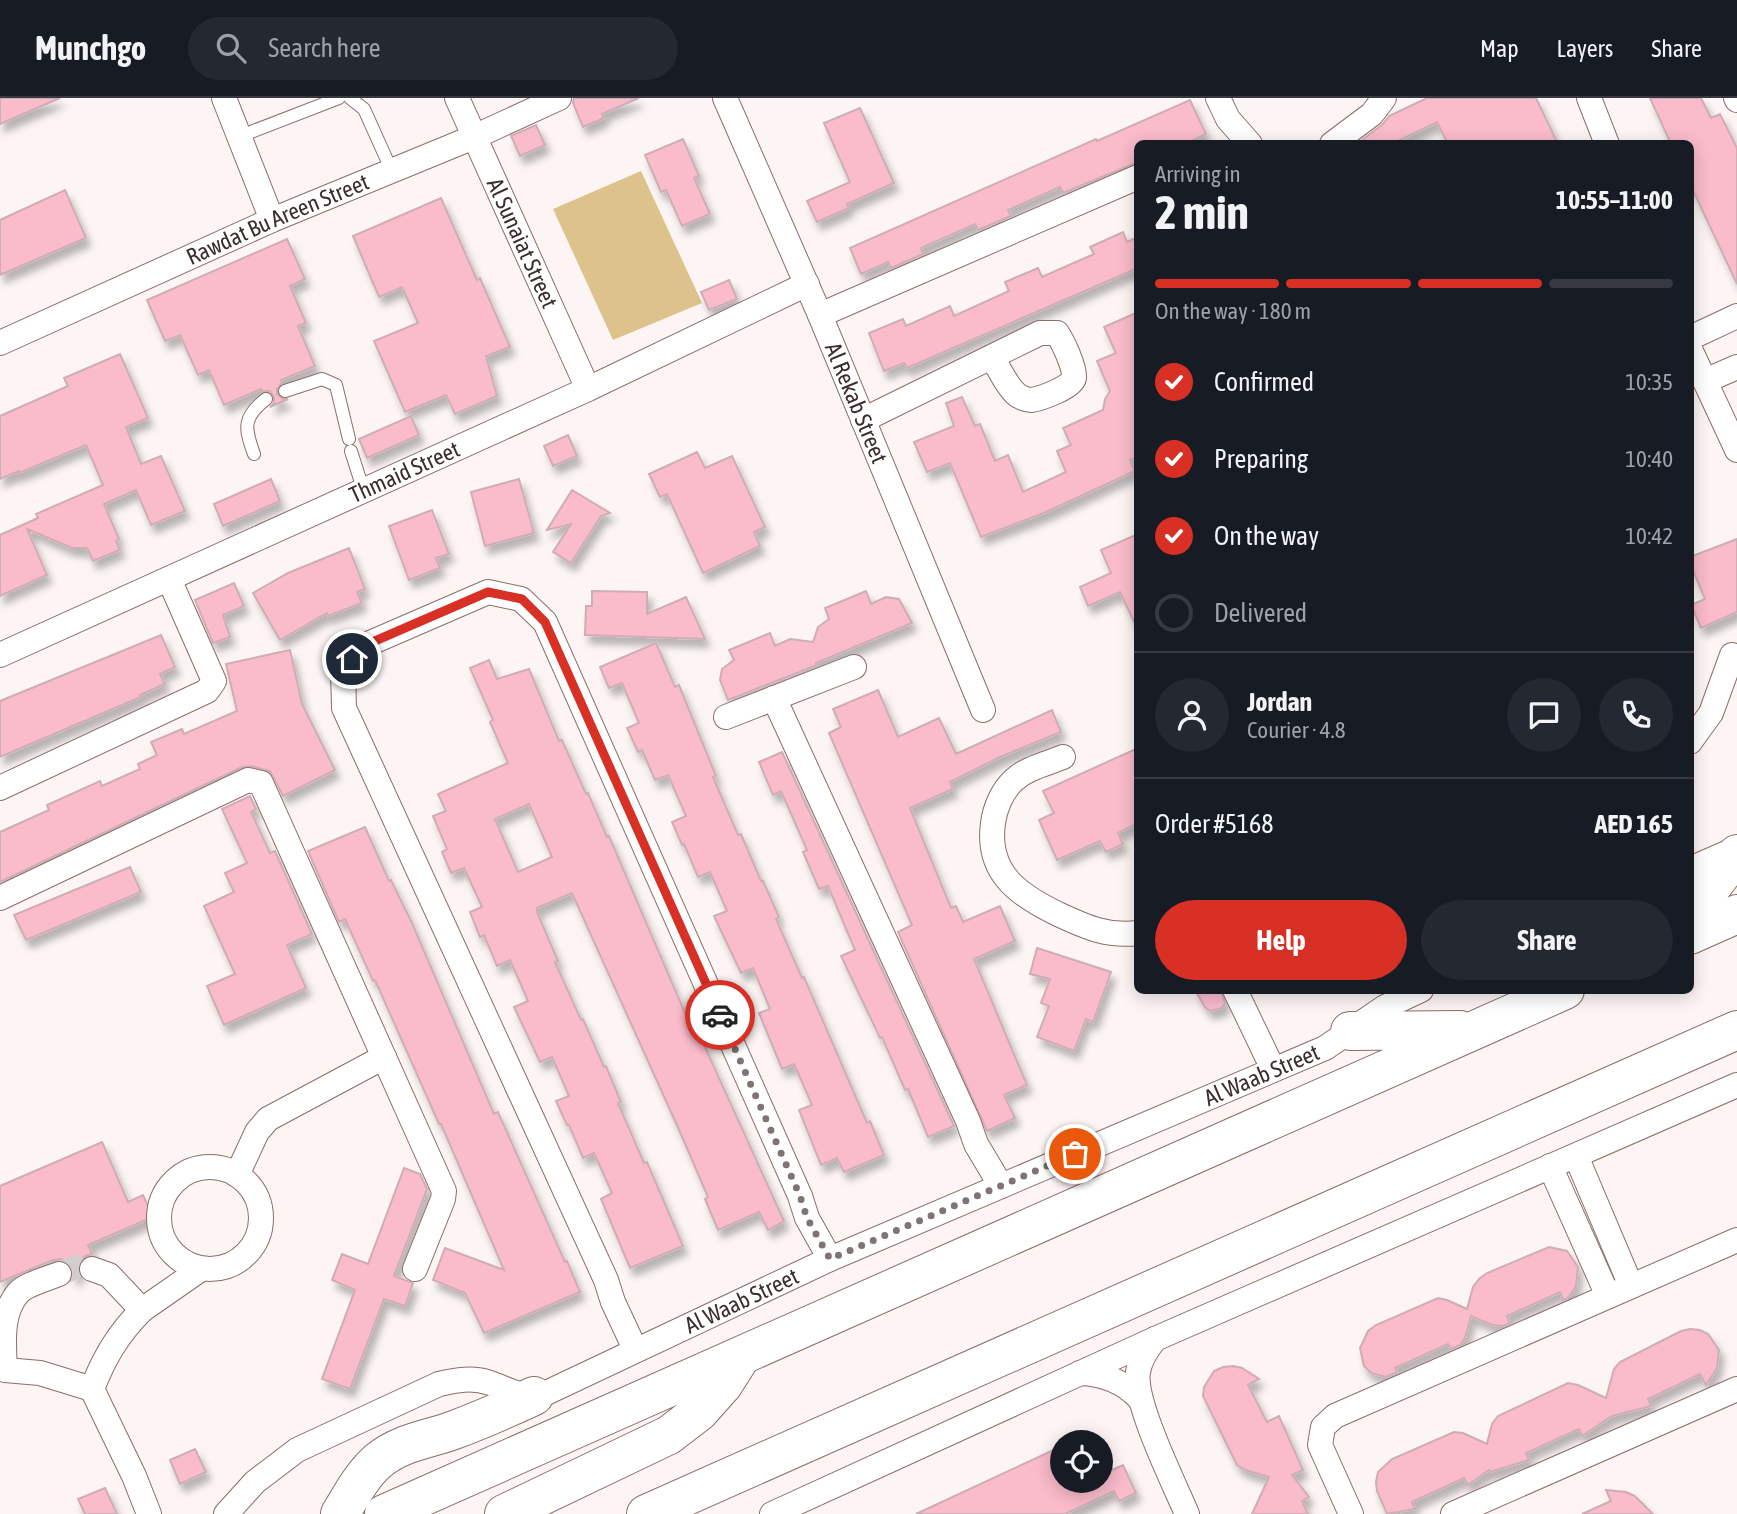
<!DOCTYPE html>
<html lang="en">
<head>
<meta charset="utf-8">
<style>
	body { margin:0; font-family:"Asap Condensed",sans-serif; background:#242831; color:#f1f3f6; height:100vh; display:flex; flex-direction:column; font-size:26px; white-space:nowrap }
	* { box-sizing:border-box; margin:0 }
	p { font-size:23px; color:#9ea1a6 }
	.icon { flex:none; width:38px; height:38px; fill:none; stroke:currentColor; stroke-width:2; stroke-linecap:round; stroke-linejoin:round }
	.map { position:relative; flex:1; overflow:hidden }
	.sheet { position:absolute; left:1134px; top:42px; width:560px; height:854px; display:flex; flex-direction:column; background:#171b24; border-radius:10px; box-shadow:0 4px 18px #0003 }
	.sheet>* { flex:none }
	.fabs { position:absolute; left:1050px; top:1332px; display:grid; gap:14px }
	.fabs a { display:grid; place-items:center; width:63px; height:63px; border-radius:50%; background:#171b24; box-shadow:0 4px 18px #0003; font-size:35px }
	.pin { position:absolute; display:grid; place-items:center; width:60px; height:60px; color:#fff; margin:-30px; border:4px solid #fff; border-radius:50%; box-shadow:0 2px 7px #0007 }
	.courier { position:absolute; display:grid; place-items:center; width:70px; height:70px; margin:-35px; border:5px solid #d93025; border-radius:50%; background:#fff; color:#222; box-shadow:0 2px 9px #0007 }
	.head em { font-style:normal; font-weight:700 }
	.head div { display:flex; flex-direction:column-reverse }
	.head { display:flex; align-items:center; justify-content:space-between; height:119px; padding:0 21px }
	h1 { font-size:46px; font-weight:700; line-height:52px }
	.bar { display:grid; grid-template-columns:repeat(4,1fr); gap:10px 7px; align-content:center; height:84px; padding:0 21px }
	.bar i { height:9px; border-radius:5px; background:#363941 }
	.bar .selected { background:#d93025 }
	.bar p { grid-column:span 4 }
	.line { display:flex; align-items:center; gap:18px; padding:0 21px; border-top:2px solid #363941 }
	.line div { flex:1 }
	.round { display:grid; place-items:center; flex:none; width:74px; height:74px; border-radius:37px; background:#242831 }
	ol { padding:0 21px; list-style:none }
	li { display:flex; align-items:center; gap:21px; height:77px }
	li p { margin-inline-start:auto }
	li .icon { padding:7px; border-radius:50%; background:#d93025; color:#fff; stroke-width:4 }
	li:last-child { color:#9ea1a6 }
	li i { width:38px; height:38px; border:4px solid #363941; border-radius:50% }
	.action { display:flex; gap:14px; margin-top:auto; padding:14px 21px }
	.action a { flex:1; height:80px; border-radius:42px; background:#d93025; color:#fff; font-size:28px; font-weight:700; line-height:80px; text-align:center }
	.action a+a { background:#242831; color:#f1f3f6 }
	header { display:flex; align-items:center; gap:42px; box-sizing:border-box; height:98px; padding:0 35px; background:#171b24; border-bottom:2px solid #363941 }
	header strong { font-size:33px }
	nav { display:flex; gap:38px; margin-inline-start:auto; font-size:24px }
	.search { width:490px; height:63px; background:#242831; display:flex; align-items:center; gap:18px; box-sizing:border-box; padding:0 24px; border-radius:38px; color:#9ea1a6; font-size:26px }
	.map>svg:first-child { display:block }
	.green { fill:#ddc38b }
	.building { fill:#fabbcb; stroke:#cfadb5; stroke-width:2; fill-rule:evenodd; filter:url(#shadow) }
	.lines { fill:none; stroke-linecap:round; stroke-linejoin:round }
	.street-tunnel { stroke:#d5cdcc; stroke-width:24; stroke-dasharray:24 12; stroke-linecap:butt }
	.lane-casing { stroke:#8c6d68; stroke-width:14 }
	.street-casing { stroke:#8c6d68; stroke-width:26 }
	.primary-casing { stroke:#8c6d68; stroke-width:40 }
	.lane { stroke:#fff; stroke-width:12 }
	.street { stroke:#fff; stroke-width:24 }
	.primary { stroke:#fff; stroke-width:38 }
	.done { stroke:#7f7472; stroke-width:7; stroke-dasharray:0 12.6 }
	.route { stroke:#d93025; stroke-width:9 }
	.labels { text-anchor:middle; stroke-width:5; stroke-linejoin:round; paint-order:stroke }
	.street-label { font-size:23px; fill:#3b2e2c; stroke:#fff }
</style>
</head>
<body>
<header>
<strong>Munchgo</strong>
<div class="search"><svg class="icon" aria-label="search" viewBox="0 0 24 24"><circle cx="10" cy="10" r="6"/><path d="M15 15l6 6"/></svg>Search here</div>
<nav><a>Map</a><a>Layers</a><a>Share</a></nav>
</header>
<div class="map">
<svg width="1737" height="1416" viewBox="0 0 1737 1416">
	<defs>
		<filter id="shadow"><feDropShadow dx="4.5" dy="8" stdDeviation="3.5" flood-color="#0004"/></filter>
	</defs>
	<rect width="100%" height="100%" fill="#fcf5f4"/>
	<!-- green -->
	<path class="green" d="M641,73L702,205L613,242L553,111Z"/>
	<!-- building -->
	<path class="building" d="M0,0H60L0,26Z
		M574,0H639L602,16L604,20L583,29L573,5Z
		M1427,0H1536L1558,46H1448L1437,24L1392,46H1357L1383,26L1389,18Z
		M1650,0H1701L1711,20L1720,16L1737,50V186L1690,86V46H1671Z
		M1190,2L1206,36L1186,46H1138V64L1063,95L1060,89L1008,112L1011,118L978,132L975,126L921,150L923,156L891,170L888,164L861,176L850,150L1096,41L1097,43Z
		M860,10L894,85L847,106L849,110L817,124L807,103L850,84L824,25Z
		M536,27L545,47L520,58L511,38Z
		M683,41L699,78L694,80L710,116L682,128L666,92L661,94L645,57Z
		M65,92L86,140L0,177V122Z
		M441,100L477,182L480,180L510,249L486,258L497,298L455,316L446,297L405,314L374,243L418,225L402,189L379,199L353,138Z
		M1123,134L1127,144L1138,139V170L907,270L904,265L884,273L869,235L903,221L906,228L950,208L954,218L1009,193L1005,184L1038,170L1042,179L1094,156L1090,149Z
		M287,141L305,181L290,188L306,225L298,228L315,268L281,282L282,285L277,291V296L283,301H288L270,309L274,305V299L270,293H262L261,291L224,307L209,272L198,277L180,237L165,243L147,202Z
		M729,182L737,201L709,212L701,194Z
		M1138,214V358L1130,362L1135,373L1044,415L981,439L950,365L927,374L914,344L954,328L946,305L962,299L975,328L980,326L995,363L1008,357L1023,394L1066,374L1057,353L1071,347L1063,330L1103,312L1105,301L1110,293L1097,263L1116,255L1104,229Z
		M120,256L148,320L126,329L141,366L161,358L185,413L151,427L136,392L104,406L119,441L116,443L120,452L93,463L87,450H72L27,431L47,477L0,498V437L38,420L36,416L103,387L86,347L19,375V373L0,381V318L68,288L64,280Z
		M411,318L419,337L367,360L359,341Z
		M568,337L577,358L553,368L544,348Z
		M697,354L705,370L732,358L765,429L754,434L760,448L703,475L667,396L660,399L649,376Z
		M271,381L280,403L223,428L214,406Z
		M519,381L534,435L485,448L471,394Z
		M572,392L610,415L601,418L571,465L553,454L571,426L547,432Z
		M432,412L449,456L436,460L440,470L409,482L389,428Z
		M1138,436V532L1120,494L1088,508L1080,489L1111,475L1101,452Z
		M1737,441V514L1701,530L1691,507L1705,501L1690,465V459Z
		M349,450L365,491L357,494L362,505L328,518L327,515L280,542L253,495L288,475Z
		M234,485L244,508L223,517L230,539L213,545L195,502Z
		M592,493L647,494V516L686,499L705,541L585,537L586,508H592Z
		M866,493L871,506L886,499L899,501L912,525L816,565L817,567L728,602L720,582L722,571L734,562L729,552L770,535L775,548L790,541L813,544L818,529L829,521L825,510Z
		M161,537L175,569L160,576L165,586L140,597L141,599L0,659V603Z
		M656,545L675,589L679,587L696,629L716,678L713,679L738,737L741,736L761,783H763L779,819L776,821L802,880L804,879L867,1025L870,1023L884,1057L844,1074L837,1060L821,1067L799,1012L812,1007L794,966L782,971L759,915L770,911L753,870L741,875L714,818L727,813L710,774L698,779L684,746L682,747L672,724L686,718L668,677L655,682L642,652L638,654L627,630L639,625L622,585L609,590L600,569Z
		M290,552L302,606L335,672L283,698L270,673L251,668L242,669L0,784V734L49,712L47,707L100,683L102,688L140,671L138,666L157,657L151,644L182,631L184,636L237,613L226,566Z
		M489,562L497,581L529,571L559,643L562,642L586,696L588,695L607,739L609,738L691,929L695,927L784,1123L768,1132L759,1114L718,1132L705,1101L708,1099L680,1034L572,795L537,810V814L558,863L555,864L581,922L583,921L604,969L606,968L621,1004L618,1005L644,1065L647,1064L683,1148L630,1170L601,1101L612,1095L594,1055L583,1060L569,1027H567L556,1003L569,998L552,959L540,964L514,909L528,903L510,862L497,868L484,837L480,839L470,814L482,809L464,770L451,775L442,754L447,751L433,718L446,713L438,696L508,665L490,624L493,622L470,570ZM529,706L552,759L518,774L495,721Z
		M878,592L898,639L939,620L956,656L1052,612L1061,634L1000,659L950,684L953,691L910,710L951,810L956,808L963,824L1000,808L1015,843L974,861L1027,987L1004,997L1015,1020L987,1033L898,834L912,827L829,635L841,629L833,611Z
		M1138,650V725L1118,735L1123,746L1106,754L1100,743L1057,762L1039,722L1054,715L1043,693Z
		M782,654L954,1028L928,1039L908,991L905,992L882,939L880,940L841,858L855,852L828,788L819,791L803,754L807,752L781,693L773,697L759,664Z
		M250,698L256,711L251,714L270,755L275,753L312,836L287,847L306,890L224,927L207,888L235,876L204,808L234,794L225,775L247,765L222,711Z
		M365,729L389,783L391,782L412,825L494,1016L498,1014L565,1164L567,1163L580,1194L484,1235L465,1195L433,1182L445,1150L504,1172L441,1026H439L375,882L373,883L345,821L339,824L308,753Z
		M130,769L141,794L26,842L14,817Z
		M1037,850L1111,874L1093,924L1086,921L1074,953L1037,939L1049,908L1041,905L1050,881L1030,876Z
		M1195,892H1220L1225,905L1222,910L1210,913L1205,909Z
		M102,1044L128,1104L143,1097L153,1119L88,1147L92,1156L83,1159L78,1165L79,1177L73,1179V1171L68,1164L61,1161L53,1162L0,1184V1088Z
		M404,1070L420,1076L427,1091L394,1178L413,1185L405,1208L384,1201L350,1291L322,1281L355,1192L332,1182L342,1156L368,1166Z
		M1549,1149L1567,1153L1578,1169L1576,1188L1568,1200L1563,1202L1560,1194L1507,1218L1510,1225L1503,1228L1492,1227L1471,1218L1465,1240L1460,1247L1451,1251L1448,1246L1395,1270L1397,1274L1386,1279L1371,1275L1364,1268L1360,1250L1368,1233L1376,1227L1438,1200L1447,1202L1467,1211L1473,1189L1479,1181L1487,1175Z
		M1690,1231L1700,1232L1708,1236L1719,1252L1717,1270L1706,1287L1700,1276L1648,1301L1651,1308L1612,1318L1582,1338L1579,1331L1526,1355L1529,1362L1490,1374L1489,1372L1468,1387L1464,1380L1412,1404L1415,1411L1387,1416L1377,1393L1376,1384L1378,1374L1392,1361L1454,1334L1463,1335L1487,1346L1492,1326L1498,1318L1568,1285L1578,1287L1606,1300L1614,1271L1620,1264L1681,1233Z
		M1233,1268L1242,1270L1259,1281L1248,1287L1267,1324L1279,1318L1303,1372L1292,1377L1309,1399L1302,1403L1308,1416H1252L1269,1379L1245,1372L1237,1367L1203,1298L1204,1289L1214,1273L1223,1269Z
		M1062,1348V1382H1101V1377L1123,1367L1136,1395L1119,1403L1114,1393L1065,1416H916Z
		M195,1351L206,1374L180,1386L170,1362Z
		M105,1390L117,1416H85L78,1401Z
		M1606,1392L1626,1394L1635,1398L1653,1416H1582L1611,1403Z"/>
	<g class="lines">
		<!-- street-tunnel -->
		<path class="street-tunnel" d="M59,1176L76,1169L92,1171"/>
		<defs>
			<path id="lane" d="M350,0L364,11L391,71
				M238,39L339,0
				M285,293L322,281L336,287L349,341
				M351,353L364,394
				M254,356C244,329 243,319 266,301"/>
			<g id="street">
				<path d="M224,0L272,122"/>
				<path id="s1" d="M457,0L588,291"/>
				<path id="s2" d="M725,0L820,217L983,612"/>
				<path d="M1218,0L1228,21L1250,46"/>
				<path d="M1589,0L1607,46"/>
				<path d="M1736,0L1737,2"/>
				<path d="M1332,46L1372,16L1384,0"/>
				<path d="M820,217L1138,79"/>
				<path d="M1690,240L1737,218"/>
				<path id="s3" d="M0,245L272,122L474,39L559,0"/>
				<path d="M1690,251L1737,352"/>
				<path d="M1705,283L1737,269"/>
				<path d="M863,322L1040,235H1057C1063,244 1075,269 1074,280C1073,289 1040,301 1031,302C1027,302 1019,299 1016,296C1006,287 999,270 992,259"/>
				<path id="s4" d="M0,557L588,291L807,186"/>
				<path d="M774,600L968,1023L976,1046L1001,1088"/>
				<path d="M726,619L854,569"/>
				<path d="M1690,644L1711,615L1732,557"/>
				<path d="M1063,659C1046,666 1027,670 1014,682C1002,693 995,710 993,725C986,776 1020,798 1060,817C1086,829 1108,839 1138,835"/>
				<path d="M0,690L207,593L214,583L169,481"/>
				<path d="M1690,771L1736,751"/>
				<path d="M0,800L248,682L261,685L444,1093L443,1101L415,1171"/>
				<path d="M1235,892L1273,971"/>
				<path d="M1576,1058L1631,1188"/>
				<path d="M1550,1068L1608,1198"/>
				<circle cx="210" cy="1120" r="51"/>
				<path d="M237,1077L257,1034L268,1021L384,959"/>
				<path d="M59,1176C47,1181 26,1186 18,1195C0,1216 4,1247 5,1272L40,1275L92,1291C104,1260 118,1236 142,1212L109,1177L92,1171"/>
				<path d="M142,1212L201,1171"/>
				<path d="M1155,1241C1147,1251 1140,1261 1138,1274C1133,1303 1174,1385 1187,1416"/>
				<path d="M635,1251L613,1204L606,1182L344,610L343,572L361,549L488,494L521,501L545,524L800,1098L807,1120L830,1161"/>
				<path d="M1080,1275C1104,1276 1123,1283 1139,1300"/>
				<path d="M92,1291L134,1378L149,1416"/>
				<path id="s5" d="M226,1416L255,1384L297,1352L439,1286C456,1282 473,1279 490,1285C510,1292 521,1301 544,1296L830,1161L1325,950L1385,909L1421,892"/>
				<path d="M772,1416L1155,1241L1737,987"/>
				<path d="M1351,1416L1320,1347L1323,1329L1335,1318L1737,1142"/>
				<path d="M1453,1416L1737,1291"/>
			</g>
			<path id="primary" d="M1690,817L1737,756
				M1690,837L1737,816
				M1350,933L1460,932
				M340,1416C351,1398 362,1377 378,1363C401,1344 427,1342 454,1332C481,1322 508,1310 534,1298
				M384,1416L1565,892
				M504,1416L669,1337L699,1314L723,1287L742,1257
				M646,1416L1737,932"/>
		</defs>
		<!-- lane casing -->
		<use href="#lane" class="lane-casing"/>
		<!-- street casing -->
		<use href="#street" class="street-casing"/>
		<!-- primary casing -->
		<use href="#primary" class="primary-casing"/>
		<!-- lane -->
		<use href="#lane" class="lane"/>
		<!-- street -->
		<use href="#street" class="street"/>
		<!-- primary -->
		<use href="#primary" class="primary"/>
	</g>
	<g class="lines">
		<!-- done -->
		<path class="done" d="M720,917L800,1098L807,1120L830,1161L1075,1056"/>
		<!-- route -->
		<path class="route" d="M352,561L361,549L488,494L522,501L545,524L720,917"/>
	</g>
	<g class="labels">
		<!-- street labels -->
		<g class="street-label">
			<text dy="8" stroke="none"><textPath href="#s3" startOffset="304">Rawdat Bu Areen Street</textPath></text>
			<text dy="8" stroke="none"><textPath href="#s1" startOffset="159">Al Sunaiat Street</textPath></text>
			<text dy="8" stroke="none"><textPath href="#s2" startOffset="332">Al Rekab Street</textPath></text>
			<text dy="8" stroke="none"><textPath href="#s4" startOffset="444">Thmaid Street</textPath></text>
			<text dy="8" stroke="none"><textPath href="#s5" startOffset="1146">Al Waab Street</textPath></text>
			<text dy="8" stroke="none"><textPath href="#s5" startOffset="579">Al Waab Street</textPath></text>
		</g>
	</g>
</svg>
<div class="fabs">
<a><svg class="icon" aria-label="locate" viewBox="0 0 24 24"><circle cx="12" cy="12" r="6"/><path d="M12 2v4M12 18v4M2 12h4M18 12h4"/></svg></a>
</div>
<div class="pin" style="left:1075px;top:1056px;background:#ea580c"><svg class="icon" aria-label="bag" viewBox="0 0 24 24"><path d="M5 8h14l-1 12H6zM9 8a3 3 0 0 1 6 0"/></svg></div>
<div class="pin" style="left:352px;top:561px;background:#1f2937"><svg class="icon" aria-label="home" viewBox="0 0 24 24"><path d="M3 11l9-7 9 7M6 9v11h12V9"/></svg></div>
<div class="courier" style="left:720px;top:917px"><svg class="icon" aria-label="car" viewBox="0 0 24 24"><path d="M5 17H2v-5l4-1 3-4h7l3 4 3 1v5h-3M9 17h6M6 11h13"/><circle cx="7" cy="17" r="2"/><circle cx="17" cy="17" r="2"/></svg></div>
<section class="sheet">
<div class="head"><div><h1>2 min</h1><p>Arriving in</p></div><em>10:55–11:00</em></div>
<div class="bar"><i class="selected"></i><i class="selected"></i><i class="selected"></i><i></i><p>On the way · 180 m</p></div>
<ol>
<li><svg class="icon" aria-label="check" viewBox="0 0 24 24"><path d="M5 12l5 5 9-10"/></svg>Confirmed<p>10:35</p></li>
<li><svg class="icon" aria-label="check" viewBox="0 0 24 24"><path d="M5 12l5 5 9-10"/></svg>Preparing<p>10:40</p></li>
<li><svg class="icon" aria-label="check" viewBox="0 0 24 24"><path d="M5 12l5 5 9-10"/></svg>On the way<p>10:42</p></li>
<li><i></i>Delivered</li>
</ol>
<div class="line" style="height:126px"><a class="round"><svg class="icon" aria-label="person" viewBox="0 0 24 24"><circle cx="12" cy="8" r="4"/><path d="M4 21q1-7 8-7t8 7"/></svg></a><div><b>Jordan</b><p>Courier · 4.8</p></div><a class="round"><svg class="icon" aria-label="chat" viewBox="0 0 24 24"><path d="M4 5h16v11H9l-5 4z"/></svg></a><a class="round"><svg class="icon" aria-label="phone" viewBox="0 0 24 24"><path d="M5 4h4l2 5-3 2q2 4 5 5l2-3 5 2v4C11 20 4 13 5 4z"/></svg></a></div>
<div class="line" style="height:91px"><div>Order #5168</div><b>AED 165</b></div>
<div class="action"><a>Help</a><a>Share</a></div>
</section>
</div>
</body>
</html>
